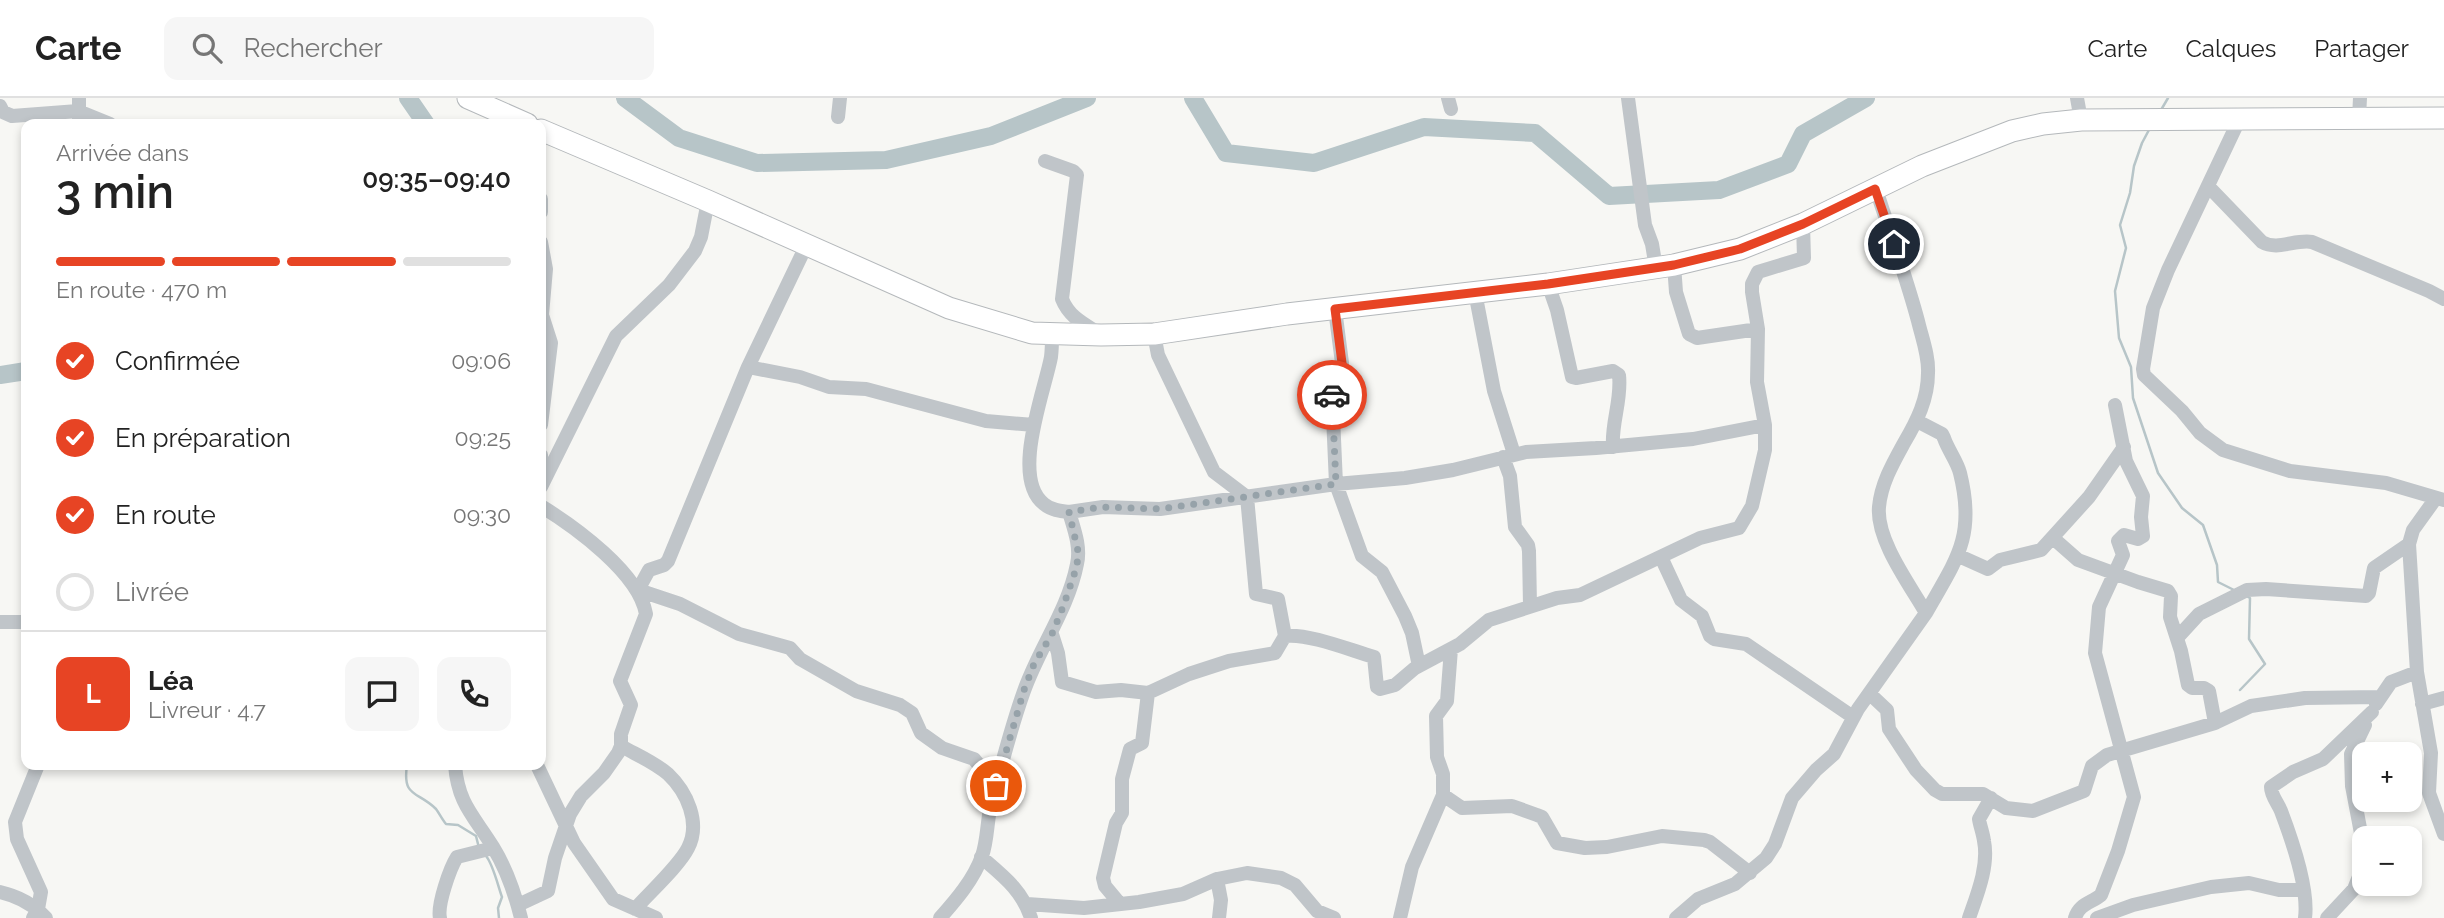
<!DOCTYPE html>
<html lang="fr">
<head>
<meta charset="utf-8">
<style>
	body { margin:0; font-family:Raleway,sans-serif; background:#f6f6f6; color:#222; height:100vh; display:flex; flex-direction:column; font-size:26px; white-space:nowrap }
	* { box-sizing:border-box; margin:0 }
	p { font-size:23px; color:#767676 }
	.icon { flex:none; width:38px; height:38px; fill:none; stroke:currentColor; stroke-width:2; stroke-linecap:round; stroke-linejoin:round }
	.map { position:relative; flex:1; overflow:hidden }
	.panel { position:absolute; left:21px; top:21px; width:525px; height:651px; display:flex; flex-direction:column; background:#fff; border-radius:14px; box-shadow:0 4px 10px #0003 }
	.panel>* { flex:none }
	.fabs { position:absolute; left:2352px; top:644px; display:grid; gap:14px }
	.fabs a { display:grid; place-items:center; width:70px; height:70px; border-radius:14px; background:#fff; box-shadow:0 4px 10px #0003; font-size:35px }
	.pin { position:absolute; display:grid; place-items:center; width:60px; height:60px; color:#fff; margin:-30px; border:4px solid #fff; border-radius:50%; box-shadow:0 2px 7px #0007 }
	.courier { position:absolute; display:grid; place-items:center; width:70px; height:70px; margin:-35px; border:5px solid #e74424; border-radius:50%; background:#fff; color:#222; box-shadow:0 2px 9px #0007 }
	.head em { font-style:normal; font-weight:600 }
	.head div { display:flex; flex-direction:column-reverse }
	.head { display:flex; align-items:center; justify-content:space-between; height:119px; padding:0 35px }
	h1 { font-size:46px; font-weight:600; line-height:52px }
	.bar { display:grid; grid-template-columns:repeat(4,1fr); gap:10px 7px; align-content:center; height:84px; padding:0 35px }
	.bar i { height:9px; border-radius:5px; background:#e0e0e0 }
	.bar .selected { background:#e74424 }
	.bar p { grid-column:span 4 }
	.line { display:flex; align-items:center; gap:18px; padding:0 35px; border-top:2px solid #e0e0e0 }
	.line div { flex:1 }
	.round { display:grid; place-items:center; flex:none; width:74px; height:74px; border-radius:14px; background:#f6f6f6 }
	ol { padding:0 35px; list-style:none }
	li { display:flex; align-items:center; gap:21px; height:77px }
	li p { margin-inline-start:auto }
	li .icon { padding:7px; border-radius:50%; background:#e74424; color:#fff; stroke-width:4 }
	li:last-child { color:#767676 }
	li i { width:38px; height:38px; border:4px solid #e0e0e0; border-radius:50% }
	header { display:flex; align-items:center; gap:42px; box-sizing:border-box; height:98px; padding:0 35px; background:#fff; border-bottom:2px solid #e0e0e0 }
	header strong { font-size:33px }
	nav { display:flex; gap:38px; margin-inline-start:auto; font-size:24px }
	.search { width:490px; height:63px; background:#f6f6f6; display:flex; align-items:center; gap:18px; box-sizing:border-box; padding:0 24px; border-radius:14px; color:#767676; font-size:26px }
	.map>svg:first-child { display:block }
	.lines { fill:none; stroke-linecap:round; stroke-linejoin:round }
	.stream { stroke:#b7c5c8; stroke-width:2.5 }
	.river { stroke:#b7c5c8; stroke-width:18 }
	.highway-casing { stroke:#b4b8bb; stroke-width:23 }
	.minor { stroke:#c0c5c9; stroke-width:14 }
	.highway { stroke:#fff; stroke-width:21 }
	.done { stroke:#96a2a9; stroke-width:7; stroke-dasharray:0 12.6 }
	.route { stroke:#e74424; stroke-width:9 }
</style>
</head>
<body>
<header>
<strong>Carte</strong>
<div class="search"><svg class="icon" aria-label="search" viewBox="0 0 24 24"><circle cx="10" cy="10" r="6"/><path d="M15 15l6 6"/></svg>Rechercher</div>
<nav><a>Carte</a><a>Calques</a><a>Partager</a></nav>
</header>
<div class="map">
<svg width="2444" height="820" viewBox="0 0 2444 820">
	<rect width="100%" height="100%" fill="#f7f7f4"/>
	<g class="lines">
		<!-- stream -->
		<path class="stream" d="M2161,12L2168,0
			M2150,30L2142,45L2134,68L2130,95L2120,127L2126,150L2115,193L2119,240L2131,269L2133,300L2158,375L2182,410L2203,427L2217,467L2218,484L2236,493
			M2240,592L2265,566L2249,541L2250,500L2248,499
			M407,667C402,700 418,693 436,711C439,715 442,721 446,726L458,727L476,738L479,750
			M486,758C493,766 498,788 502,799L498,810L499,820"/>
		<!-- river -->
		<path class="river" d="M408,0L426,26
			M625,0L679,40L757,65L886,62L991,38L1087,0
			M1193,0L1226,55L1314,65L1424,29L1535,35L1609,98L1719,92L1788,66L1803,36L1866,0
			M0,277L26,273"/>
		<defs>
			<path id="highway" d="M468,0L527,26
				M541,32L708,103L949,210L1032,235L1101,237L1154,236L1287,216L1548,186L1674,167L1740,151L1803,126L1922,68L2012,33L2043,26L2081,22L2444,20"/>
		</defs>
		<!-- highway casing -->
		<use href="#highway" class="highway-casing"/>
		<!-- minor -->
		<path class="minor" d="M79,0V26
			M1448,0L1451,11
			M1628,0L1645,127L1652,146L1656,170
			M2077,0L2081,22
			M0,8L3,14L12,18L78,13L110,26
			M838,19L840,0
			M2359,20L2360,0
			M2239,22L2168,172L2153,210L2143,271L2144,277L2182,313L2200,335L2223,352L2290,373L2386,385L2444,402
			M1045,63L1073,73L1077,77L1062,201C1069,219 1084,226 1100,236
			M2208,88L2262,144C2278,153 2295,141 2312,144L2429,193L2444,201
			M541,101V114
			M541,144L546,171L542,217L551,245L541,327
			M1674,167L1676,194L1689,236L1697,240L1758,231
			M1548,186L1557,212L1572,279L1576,280L1613,273L1619,277C1622,302 1611,325 1613,349
			M1475,194L1494,293L1514,356
			M1335,211L1342,265L1332,295L1336,386L1362,458L1382,474L1405,518L1412,535L1419,568
			M1154,236L1158,257L1214,374L1247,399L1256,496L1278,501L1285,538
			M748,269L800,279L829,289L866,291L986,323L1034,327
			M1917,323L1942,336L1944,340C1948,352 1957,363 1960,375C1976,439 1956,462 1926,515
			M541,357L543,383
			M1503,359L1510,378L1515,429L1528,447L1529,453L1530,508
			M541,389L616,238L669,187L695,153L701,139L708,103
			M2436,400L2413,432L2409,446L2417,574L2431,655L2429,695L2444,736
			M1069,414L1103,409L1160,411L1336,386L1405,380L1453,372L1526,354L1596,350L1693,341L1765,327
			M2053,440L2078,462L2138,484L2168,493L2171,498L2170,519L2181,553L2188,587L2192,590H2204L2209,593L2215,625
			M1959,458L1988,471L2000,462L2041,452L2089,399L2124,349
			M1661,459L1681,502L1702,518L1710,538L1714,541L1746,546L1853,619
			M638,492L680,506L739,536L790,550L800,561L856,593L900,607L912,615L921,635L942,650L974,661L996,688
			M638,492L649,472L664,467L668,463L748,269L806,148
			M0,524H26
			M1052,536L1058,555L1062,584L1096,594L1121,592L1148,595L1189,576L1229,563L1275,555L1285,538C1308,535 1350,552 1374,559L1377,589L1380,591L1395,587L1415,570L1460,546L1489,522L1557,500L1580,497L1700,440L1739,430L1752,408L1765,352V327L1757,284L1758,231L1752,194V186L1758,174L1804,160L1803,126
			M2177,540L2199,516L2247,492L2266,491L2366,498L2369,495L2374,470L2409,446
			M1870,596L1887,612L1889,631L1916,672L1935,692L1942,696H1983L2006,710L2033,713L2084,693L2092,668L2107,657L2215,625L2251,608L2305,600L2379,599
			M2376,606L2391,584L2417,574
			M2422,606L2444,600
			M621,648C637,657 654,664 668,676C687,694 701,725 688,750C679,768 649,795 635,811
			M455,667C458,706 474,718 493,749C506,770 515,796 521,820
			M537,667L574,745L613,801L656,820
			M1443,697L1462,710L1512,708L1537,717L1542,719L1557,745L1585,750L1607,749L1662,738L1704,742L1710,744L1750,775
			M2364,751L2352,688L2351,656L2365,627
			M981,759C1003,778 1022,792 1031,820
			M1217,781L1221,802L1219,820
			M0,794C18,798 34,807 46,820
			M1027,806L1084,810L1139,804L1183,796L1217,781L1247,775L1281,780L1295,787L1317,813L1334,820
			M1120,806L1105,788L1103,780L1116,725L1122,715V681L1130,651L1142,645L1148,595
			M518,807L548,793L555,760L570,716L581,698L604,675L618,655L621,648V636L631,607L620,583L646,516C639,475 575,429 541,408
			M33,820L38,811L41,794L17,741L15,724L38,667
			M440,820C437,807 450,770 457,759L493,750
			M940,820C956,802 974,781 982,758C987,744 987,727 990,711C1000,672 1010,632 1024,593C1039,550 1068,512 1077,466C1081,449 1074,431 1069,414C1060,413 1051,412 1044,406C1010,380 1045,292 1051,259C1052,251 1052,244 1052,237
			M1400,820L1412,769L1443,697V676L1437,659L1436,618L1447,603L1451,551
			M1676,820L1698,801L1735,786L1766,760L1775,746L1792,700L1816,672L1834,656L1858,611L1926,515C1910,487 1876,442 1879,409C1881,386 1893,365 1904,345C1917,323 1928,301 1928,275C1929,258 1922,240 1918,223C1906,178 1890,135 1876,91
			M1969,820C1977,797 1989,768 1984,743C1983,735 1980,728 1979,721L1991,700
			M2075,820C2079,806 2091,805 2101,797L2118,753L2134,699L2095,555L2099,509L2123,457L2118,443L2124,437L2138,441L2143,438L2141,419L2143,398L2126,363L2115,307
			M2097,820L2133,807L2211,789L2249,785L2279,792H2303
			M2305,820C2309,790 2292,742 2281,713C2278,705 2271,698 2271,689L2293,674L2323,661L2372,614
			M2327,820L2354,791L2364,766"/>
		<!-- highway -->
		<use href="#highway" class="highway"/>
	</g>
	<g class="lines">
		<!-- done -->
		<path class="done" d="M996,688L1024,592L1034,566L1052,536L1063,509L1077,468L1078,453L1069,414L1102,409L1160,411L1336,386L1332,297"/>
		<!-- route -->
		<path class="route" d="M1332,297L1342,265L1335,211L1548,186L1674,167L1740,151L1803,126L1875,91L1894,146"/>
	</g>
</svg>
<div class="fabs">
<a>+</a>
<a>−</a>
</div>
<div class="pin" style="left:996px;top:688px;background:#ea580c"><svg class="icon" aria-label="bag" viewBox="0 0 24 24"><path d="M5 8h14l-1 12H6zM9 8a3 3 0 0 1 6 0"/></svg></div>
<div class="pin" style="left:1894px;top:146px;background:#1f2937"><svg class="icon" aria-label="home" viewBox="0 0 24 24"><path d="M3 11l9-7 9 7M6 9v11h12V9"/></svg></div>
<div class="courier" style="left:1332px;top:297px"><svg class="icon" aria-label="car" viewBox="0 0 24 24"><path d="M5 17H2v-5l4-1 3-4h7l3 4 3 1v5h-3M9 17h6M6 11h13"/><circle cx="7" cy="17" r="2"/><circle cx="17" cy="17" r="2"/></svg></div>
<section class="panel">
<div class="head"><div><h1>3 min</h1><p>Arrivée dans</p></div><em>09:35–09:40</em></div>
<div class="bar"><i class="selected"></i><i class="selected"></i><i class="selected"></i><i></i><p>En route · 470 m</p></div>
<ol>
<li><svg class="icon" aria-label="check" viewBox="0 0 24 24"><path d="M5 12l5 5 9-10"/></svg>Confirmée<p>09:06</p></li>
<li><svg class="icon" aria-label="check" viewBox="0 0 24 24"><path d="M5 12l5 5 9-10"/></svg>En préparation<p>09:25</p></li>
<li><svg class="icon" aria-label="check" viewBox="0 0 24 24"><path d="M5 12l5 5 9-10"/></svg>En route<p>09:30</p></li>
<li><i></i>Livrée</li>
</ol>
<div class="line" style="height:126px"><b class="round" style="background:#e74424;color:#fff">L</b><div><b>Léa</b><p>Livreur · 4.7</p></div><a class="round"><svg class="icon" aria-label="chat" viewBox="0 0 24 24"><path d="M4 5h16v11H9l-5 4z"/></svg></a><a class="round"><svg class="icon" aria-label="phone" viewBox="0 0 24 24"><path d="M5 4h4l2 5-3 2q2 4 5 5l2-3 5 2v4C11 20 4 13 5 4z"/></svg></a></div>
</section>
</div>
</body>
</html>
